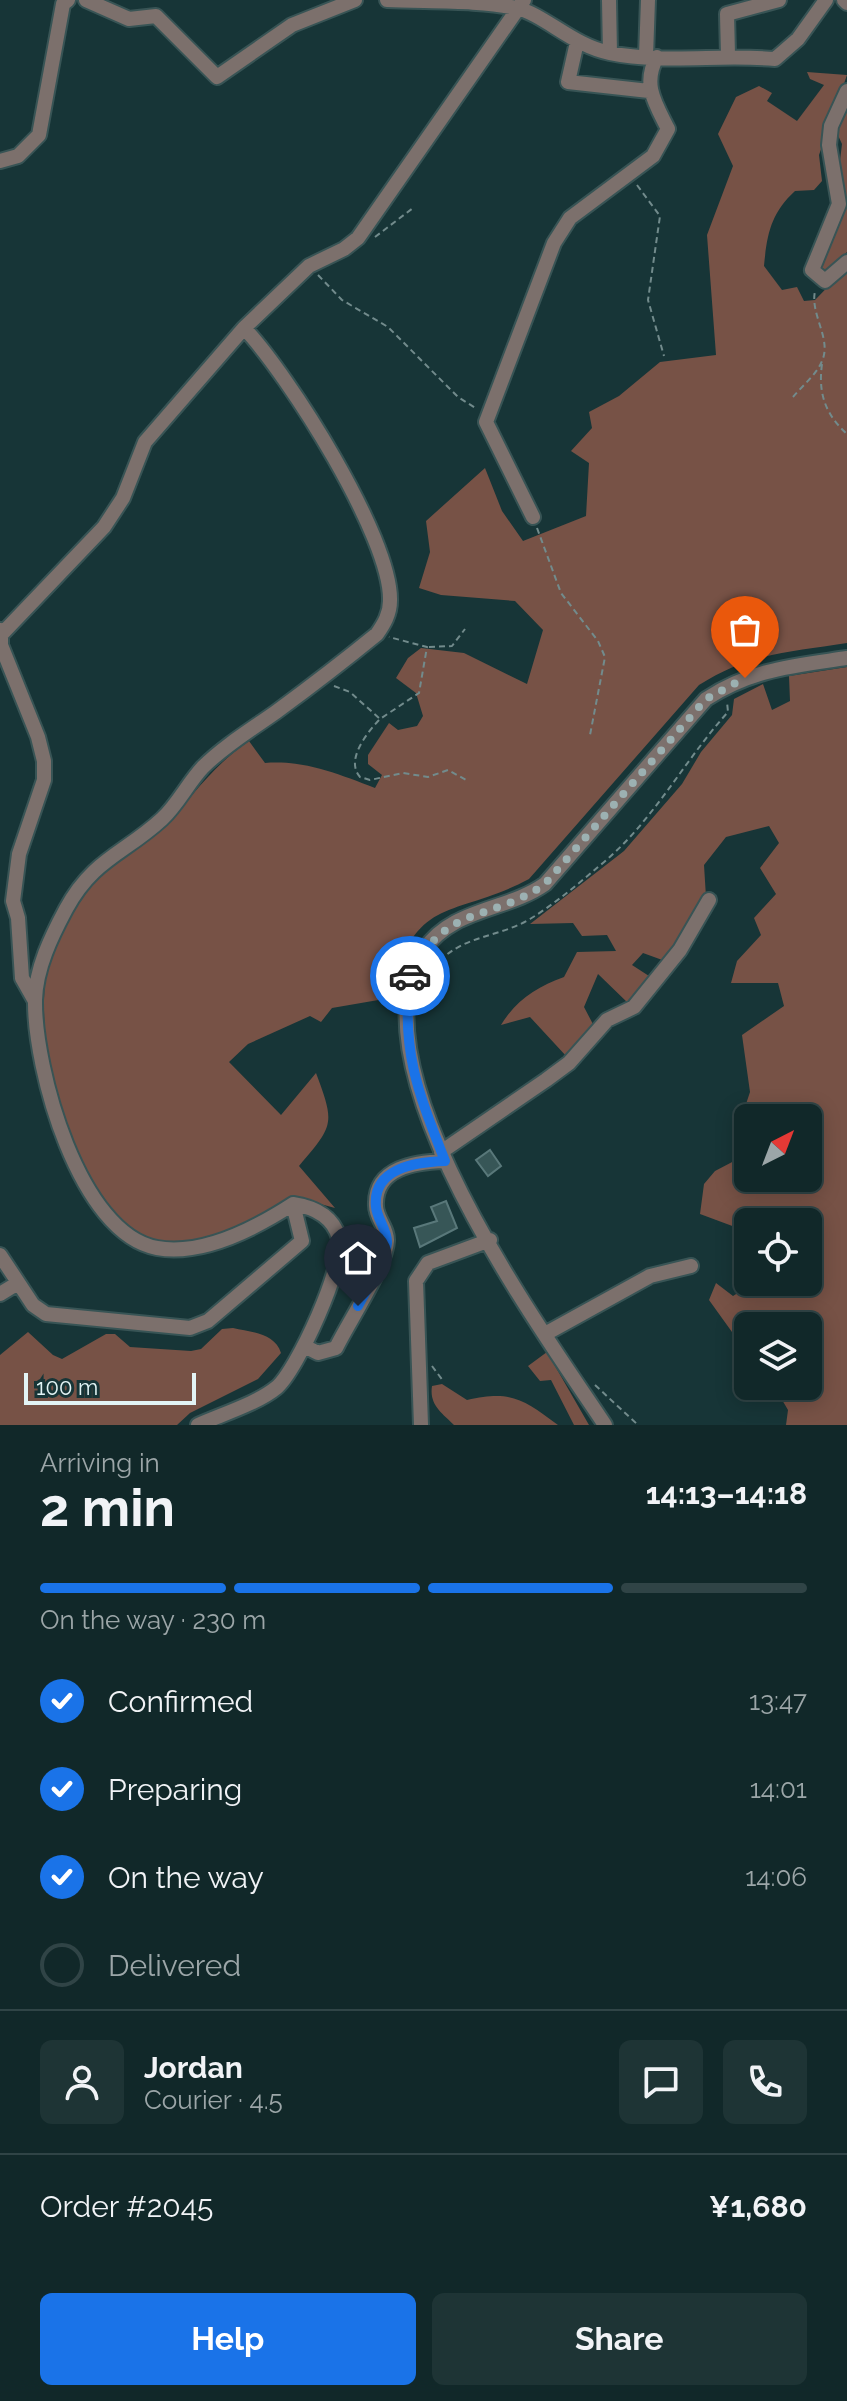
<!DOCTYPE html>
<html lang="en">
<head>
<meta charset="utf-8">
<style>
	body { margin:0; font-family:Raleway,sans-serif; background:#1e3435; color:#f1f3f6; height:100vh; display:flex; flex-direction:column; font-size:30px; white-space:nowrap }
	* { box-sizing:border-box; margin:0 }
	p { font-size:26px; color:#9ca6a8 }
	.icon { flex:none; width:44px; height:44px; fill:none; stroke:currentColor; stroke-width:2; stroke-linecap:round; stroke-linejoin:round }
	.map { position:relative; height:1425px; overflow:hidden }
	.drawer { display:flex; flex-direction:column; background:#112829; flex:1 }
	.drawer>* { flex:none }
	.needle { width:52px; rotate:42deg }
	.fabs { position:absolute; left:734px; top:1104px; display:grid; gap:16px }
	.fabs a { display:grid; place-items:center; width:88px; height:88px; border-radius:12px; background:#112829; box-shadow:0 4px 20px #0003,0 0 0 2px #304446; font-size:40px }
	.scale { position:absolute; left:24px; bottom:20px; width:172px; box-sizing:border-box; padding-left:8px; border:4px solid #e3f4f5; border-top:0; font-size:22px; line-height:28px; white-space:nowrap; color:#e3f4f5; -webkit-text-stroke:6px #173537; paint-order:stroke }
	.pin { position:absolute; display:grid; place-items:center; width:68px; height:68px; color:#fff; margin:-82px -34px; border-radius:50% 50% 50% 0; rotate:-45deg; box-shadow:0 0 8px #0007 }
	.pin .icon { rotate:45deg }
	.courier { position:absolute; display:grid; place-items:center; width:80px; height:80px; margin:-40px; border:6px solid #1a73e8; border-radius:50%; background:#fff; color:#222; box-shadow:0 2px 10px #0007 }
	.summary em { font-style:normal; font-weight:700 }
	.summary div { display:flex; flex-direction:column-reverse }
	.summary { display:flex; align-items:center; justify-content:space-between; height:136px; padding:0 40px }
	h1 { font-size:52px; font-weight:700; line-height:60px }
	.bar { display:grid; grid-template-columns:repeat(4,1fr); gap:12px 8px; align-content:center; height:96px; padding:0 40px }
	.bar i { height:10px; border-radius:6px; background:#304446 }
	.bar .active { background:#1a73e8 }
	.bar p { grid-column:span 4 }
	.line { display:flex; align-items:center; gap:20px; padding:0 40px; border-top:2px solid #304446 }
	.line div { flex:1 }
	.round { display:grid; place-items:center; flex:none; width:84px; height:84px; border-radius:12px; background:#1e3435 }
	ol { padding:0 40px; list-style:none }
	li { display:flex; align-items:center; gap:24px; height:88px }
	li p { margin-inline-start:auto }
	li .icon { padding:8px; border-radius:50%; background:#1a73e8; color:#fff; stroke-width:4 }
	li:last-child { color:#9ca6a8 }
	li i { width:44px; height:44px; border:4px solid #304446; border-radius:50% }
	.cta { display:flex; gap:16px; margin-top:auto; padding:16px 40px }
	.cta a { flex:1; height:92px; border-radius:12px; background:#1a73e8; color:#fff; font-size:32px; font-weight:700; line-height:92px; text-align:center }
	.cta a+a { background:#1e3435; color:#f1f3f6 }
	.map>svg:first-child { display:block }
	.forest { fill:#775246; fill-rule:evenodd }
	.building { fill:#375657; stroke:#59787a; stroke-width:2 }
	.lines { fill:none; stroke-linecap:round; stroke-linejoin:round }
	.minor-casing { stroke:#385455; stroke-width:18 }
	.path { stroke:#728b8c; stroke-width:2; stroke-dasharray:6 4; stroke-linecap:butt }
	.minor { stroke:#7c706c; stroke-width:14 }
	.done { stroke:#9cb1b2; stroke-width:8; stroke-dasharray:0 14.4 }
	.route { stroke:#1a73e8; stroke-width:10 }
</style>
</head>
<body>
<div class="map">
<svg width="847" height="1425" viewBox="0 0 847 1425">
	<rect width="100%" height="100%" fill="#173537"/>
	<!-- forest -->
	<path class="forest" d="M807,72L847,75L819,155L822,181L814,190L795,191C771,213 767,234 764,266L782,290L797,287L804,301L815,300L847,267V643C790,652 749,653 699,685L529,879C452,920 414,892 390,998L332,1008L321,1022L310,1016L248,1044L229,1062L281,1115L316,1073C335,1124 334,1125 299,1166L335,1208L291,1196C263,1216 199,1252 163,1245C71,1226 24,1026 52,950C63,920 84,885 109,865C126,852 148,841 163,826C196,794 209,769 249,741L265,763C305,760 338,774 375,788L382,775L368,764V755L389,723L398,730L417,726L423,716L416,693L396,678L408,658L421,648L464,653L527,684L543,630L515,601L441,595L419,588L430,552L426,521L485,468L502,511L523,541L586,516L589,463L571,451L592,428L589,412L619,396L660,362L716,355L707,235L733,166L718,134L736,97L759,86L772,93L767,101L797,121L824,85L810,79Z
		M847,108V252L825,274L819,269L846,203L839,169L842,144L836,131Z
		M847,667V1425H786L788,1410L774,1386H808V1326H748V1376L743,1374L737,1339L709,1300L716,1283L733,1296L744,1289L746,1264L735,1227L700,1214L704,1184L715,1171L736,1160L748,1135V1178H808V1118H756L760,1108L746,1104L750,1092L742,1035L784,1006L778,983H731L737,961L761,935L754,918L776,894L760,868L779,843L769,826L726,837L704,865L706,897L665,961L643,953L632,965L649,976L629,1004L598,974L584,1007L595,1028L567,1057L530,1017L501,1025C517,999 537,987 564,977L577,952L616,951L607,935L582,936L573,923L530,924L624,851L682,784L701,752L732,715L734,699L763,684L772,710L790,701L789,676ZM748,1222H808V1282H748Z
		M233,1328C251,1332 275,1333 281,1353L258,1379L190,1413L177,1425H0V1355L28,1332L53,1355L62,1359L106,1334H115L130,1347L191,1351L201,1349L222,1329Z
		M547,1352L589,1425H574L551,1380L540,1381L528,1366Z
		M442,1384L467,1400C511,1390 523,1399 558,1425H454C442,1413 429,1405 432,1386Z"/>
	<!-- building -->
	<path class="building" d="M490,1150L501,1166L488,1176L476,1160Z
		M446,1201L457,1228L420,1247L414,1228L437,1221L431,1207Z"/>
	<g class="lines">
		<defs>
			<path id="minor" d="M86,0L129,19L156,16L217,77L292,25L355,0
				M387,0C425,2 481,0 516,8C544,14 573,46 610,53C663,64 721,54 775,59L798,39L826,0
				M609,0L610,53
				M844,0L847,3
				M577,42L568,82L649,91
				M728,55L727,14L779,0
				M646,56L648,0
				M847,91L831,126L829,145L839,204L812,270L825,281L847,262
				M0,161L18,156L39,135L63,4L68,0
				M533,517L486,422L554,243L570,218L653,156L668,129C655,103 642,84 657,57
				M1,630V645L38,737L44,761V780L19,854L13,901L18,918L22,978L35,1001
				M0,636L104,527L123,498L145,442L244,328L309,266L344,249L358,238L524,0
				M441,1152L546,1080L569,1063L607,1020L634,1007L680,950L709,900
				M0,1255L33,1305L46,1314L190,1328L208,1321L302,1241L293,1204
				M0,1294L18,1283
				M545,1334L650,1276L691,1266
				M304,1346L318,1353L336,1348C348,1323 386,1266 387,1241C388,1229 376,1218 376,1206C374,1167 416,1162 445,1161
				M198,1425C220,1415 258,1403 276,1388C297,1371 346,1263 339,1238C333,1216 313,1207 293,1204C256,1228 202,1256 157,1248C79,1234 34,1068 35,1000C36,968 51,937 66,909C93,859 124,854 162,819C178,804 188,783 203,767C224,746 252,729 276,712C310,687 344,661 377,634C384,624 390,614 390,601C392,538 288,374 244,328
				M421,1425L416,1281L428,1263L490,1240
				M605,1425C540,1327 348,1065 424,950C452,908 507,911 545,884L706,699C752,669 794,666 847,658"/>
		</defs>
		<!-- minor casing -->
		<use href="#minor" class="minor-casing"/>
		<!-- path -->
		<path class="path" d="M637,185L660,216L648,300L664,356
			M375,237L413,208
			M318,275L342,300L388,327L458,397L477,409
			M822,364C818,393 825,414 847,434
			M793,397C802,386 817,374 822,361C832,339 810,315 815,291
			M537,528L561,593L598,641L605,657L590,735
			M429,647L452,646L465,629
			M334,686L350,692L380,719L419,693L427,647L389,637
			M379,720C367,733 345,760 360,777L370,780L403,773L428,777L448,770L468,781
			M433,968C461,934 496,939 530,919C553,905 577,885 598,867C652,824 682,763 728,712L727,702
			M432,1366L444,1382
			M595,1385L638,1425"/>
		<!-- minor -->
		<use href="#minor" class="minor"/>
	</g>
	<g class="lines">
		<!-- done -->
		<path class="done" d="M410,976C445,903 489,923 545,884L706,699L745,678"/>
		<!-- route -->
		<path class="route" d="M358,1306C368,1286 384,1265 387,1243C388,1231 377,1219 376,1207C372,1168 416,1162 445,1161C418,1092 401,1051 410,976"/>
	</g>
</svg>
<div class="fabs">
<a><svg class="needle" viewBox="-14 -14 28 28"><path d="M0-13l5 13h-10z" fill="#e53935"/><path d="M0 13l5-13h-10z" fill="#9ca6a8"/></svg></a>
<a><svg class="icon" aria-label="locate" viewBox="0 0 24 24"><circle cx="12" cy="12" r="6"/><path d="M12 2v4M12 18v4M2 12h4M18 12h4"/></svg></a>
<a><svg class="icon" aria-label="layers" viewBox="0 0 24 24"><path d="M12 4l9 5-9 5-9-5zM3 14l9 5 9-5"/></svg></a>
</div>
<div class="scale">100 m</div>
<div class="pin" style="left:745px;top:678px;background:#ea580c"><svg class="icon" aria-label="bag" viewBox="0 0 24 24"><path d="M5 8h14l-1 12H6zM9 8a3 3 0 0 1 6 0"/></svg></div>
<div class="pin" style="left:358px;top:1306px;background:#1f2937"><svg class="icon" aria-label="home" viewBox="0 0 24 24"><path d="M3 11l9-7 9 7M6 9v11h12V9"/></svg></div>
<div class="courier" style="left:410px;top:976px"><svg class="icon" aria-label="car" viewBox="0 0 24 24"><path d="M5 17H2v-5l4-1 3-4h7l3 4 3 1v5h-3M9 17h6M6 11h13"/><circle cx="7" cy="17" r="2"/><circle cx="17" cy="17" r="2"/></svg></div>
</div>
<section class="drawer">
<div class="summary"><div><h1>2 min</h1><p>Arriving in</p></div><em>14:13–14:18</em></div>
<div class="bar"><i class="active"></i><i class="active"></i><i class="active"></i><i></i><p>On the way · 230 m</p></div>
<ol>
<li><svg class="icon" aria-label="check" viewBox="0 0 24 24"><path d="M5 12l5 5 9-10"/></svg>Confirmed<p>13:47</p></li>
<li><svg class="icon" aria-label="check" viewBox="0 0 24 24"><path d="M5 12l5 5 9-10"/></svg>Preparing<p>14:01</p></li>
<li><svg class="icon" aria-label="check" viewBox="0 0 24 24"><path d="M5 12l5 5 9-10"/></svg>On the way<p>14:06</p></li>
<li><i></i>Delivered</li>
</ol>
<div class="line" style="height:144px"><a class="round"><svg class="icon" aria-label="person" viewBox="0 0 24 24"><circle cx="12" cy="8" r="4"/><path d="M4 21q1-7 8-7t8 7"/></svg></a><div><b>Jordan</b><p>Courier · 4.5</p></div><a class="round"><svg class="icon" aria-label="chat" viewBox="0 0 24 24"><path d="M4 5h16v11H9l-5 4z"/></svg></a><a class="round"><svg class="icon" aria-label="phone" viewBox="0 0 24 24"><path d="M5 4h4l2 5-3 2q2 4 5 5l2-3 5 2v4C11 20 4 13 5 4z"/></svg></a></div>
<div class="line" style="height:104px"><div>Order #2045</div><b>¥1,680</b></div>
<div class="cta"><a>Help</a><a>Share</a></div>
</section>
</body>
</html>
